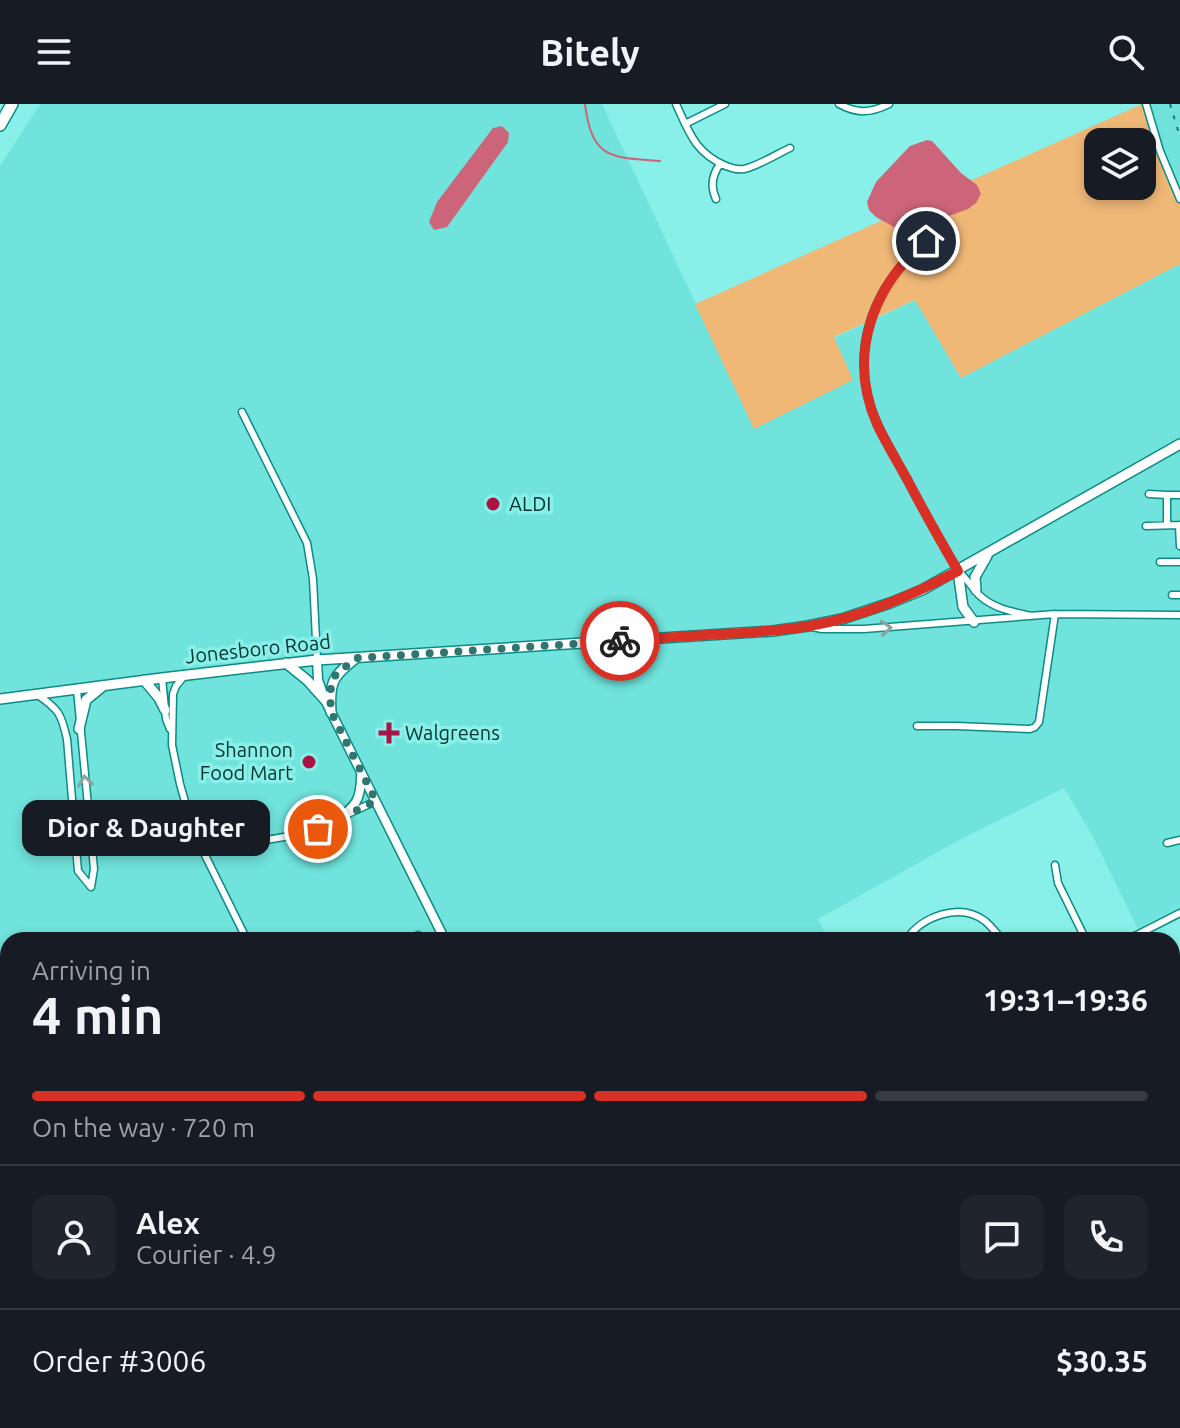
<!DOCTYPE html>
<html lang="en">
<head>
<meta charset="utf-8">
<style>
	body { margin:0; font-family:Ubuntu,sans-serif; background:#20242c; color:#f1f3f6; height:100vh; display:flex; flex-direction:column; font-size:30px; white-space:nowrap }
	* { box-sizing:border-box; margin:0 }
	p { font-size:26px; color:#9ea1a6 }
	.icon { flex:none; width:44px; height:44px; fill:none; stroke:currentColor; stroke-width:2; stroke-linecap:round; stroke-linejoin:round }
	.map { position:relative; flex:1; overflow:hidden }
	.side { position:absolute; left:0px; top:828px; width:1180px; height:496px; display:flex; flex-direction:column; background:#171b24; border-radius:24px 24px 0 0; box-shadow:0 4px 12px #0003 }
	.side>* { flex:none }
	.tools { position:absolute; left:1084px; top:24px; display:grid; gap:16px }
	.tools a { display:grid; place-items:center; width:72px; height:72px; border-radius:16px; background:#171b24; box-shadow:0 4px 12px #0003; font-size:40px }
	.pin { position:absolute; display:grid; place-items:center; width:68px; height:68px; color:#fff; margin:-34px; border:4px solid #fff; border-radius:50%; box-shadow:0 2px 8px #0007 }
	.courier { position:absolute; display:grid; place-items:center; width:80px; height:80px; margin:-40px; border:6px solid #d93025; border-radius:50%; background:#fff; color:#222; box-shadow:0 2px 10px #0007 }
	.bubble { position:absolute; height:56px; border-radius:16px; background:#171b24; box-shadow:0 4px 12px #0003; font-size:26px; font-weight:600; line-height:56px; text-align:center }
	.headline em { font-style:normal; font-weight:600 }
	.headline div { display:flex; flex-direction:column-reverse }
	.headline { display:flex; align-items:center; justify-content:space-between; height:136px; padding:0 32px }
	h1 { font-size:52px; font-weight:600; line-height:60px }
	.bar { display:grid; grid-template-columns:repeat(4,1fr); gap:12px 8px; align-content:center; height:96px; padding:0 32px }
	.bar i { height:10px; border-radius:6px; background:#363941 }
	.bar .on { background:#d93025 }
	.bar p { grid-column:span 4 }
	.line { display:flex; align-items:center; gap:20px; padding:0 32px; border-top:2px solid #363941 }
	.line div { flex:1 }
	.round { display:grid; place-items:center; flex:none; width:84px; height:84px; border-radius:16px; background:#20242c }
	header { display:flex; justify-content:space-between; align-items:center; height:104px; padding:0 32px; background:#171b24; font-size:36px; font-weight:600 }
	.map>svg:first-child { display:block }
	.built { fill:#6fe3dc }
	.green { fill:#f0b877; fill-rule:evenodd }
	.water { fill:#cc6579 }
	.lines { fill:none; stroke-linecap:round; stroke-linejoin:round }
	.stream { stroke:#cc6579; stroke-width:2 }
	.street-casing { stroke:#0b8c85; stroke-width:9 }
	.secondary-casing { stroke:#0b8c85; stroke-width:11 }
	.primary-casing { stroke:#0b8c85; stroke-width:12 }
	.highway-casing { stroke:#0b8c85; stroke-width:14 }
	.street { stroke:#fff; stroke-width:6 }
	.secondary { stroke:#fff; stroke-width:8 }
	.primary { stroke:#fff; stroke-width:9 }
	.highway { stroke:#fff; stroke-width:11 }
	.rail { stroke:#2c6f6a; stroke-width:2; stroke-dasharray:4 8; stroke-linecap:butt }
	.oneway { stroke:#8da3a2 }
	.done { stroke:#307570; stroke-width:8; stroke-dasharray:0 14.4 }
	.route { stroke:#d93025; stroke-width:10 }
	.poi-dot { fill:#a91447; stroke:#88f0e8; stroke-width:3 }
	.labels { text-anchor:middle; stroke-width:7; stroke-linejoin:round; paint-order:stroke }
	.poi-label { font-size:20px; fill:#013330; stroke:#88f0e8; text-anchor:start }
	.street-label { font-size:20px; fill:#013330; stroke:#88f0e8 }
</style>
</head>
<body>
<header><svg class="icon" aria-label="menu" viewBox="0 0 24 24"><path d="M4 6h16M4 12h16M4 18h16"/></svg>Bitely<svg class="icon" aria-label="search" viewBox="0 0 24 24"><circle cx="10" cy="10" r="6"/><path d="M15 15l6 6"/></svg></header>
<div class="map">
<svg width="1180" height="1324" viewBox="0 0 1180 1324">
	<rect width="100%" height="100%" fill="#88f0e8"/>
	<!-- built -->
	<path class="built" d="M40,0H602L754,324L852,275L834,234L916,196L961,274L1180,160V815L1142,833L1091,729L1064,684L961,735L818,815L828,836H8V1316H885L898,1324H0V62Z
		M1143,0H1180V98Z"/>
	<!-- green -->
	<path class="green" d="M1142,0L1180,98V160L961,274L915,196L834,233L853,276L754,325L695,200ZM1098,38H1142V82H1098Z"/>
	<!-- water -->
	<path class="water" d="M502,22L509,29L508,38L447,123L434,126L429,118L437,98L493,24Z
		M927,36L932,37L961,69L977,81L981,90L976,99L968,105L949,112L923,131H908L876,113L869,106L867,98L876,78L910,42Z"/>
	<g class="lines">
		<!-- stream -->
		<path class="stream" d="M585,0C592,56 611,53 660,57
			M1172,1054L1180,1051
			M778,1324L779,1316"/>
		<defs>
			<path id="street" d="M676,0C689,28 695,49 726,62C731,64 738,66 744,65C758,62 777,50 790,44
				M839,0C857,10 871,9 889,0
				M1146,0L1160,47L1180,95
				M685,20L725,0
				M716,95C710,82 712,71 720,60
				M944,126C886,162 852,223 868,292C874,319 889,341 901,365C920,399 938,433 958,467C966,474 972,483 979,491C994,505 1013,508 1032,512
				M242,308L307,439L313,475L317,556
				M1149,390L1167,391V421
				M1167,391H1180
				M1179,421L1180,442
				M1146,422L1180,421
				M1160,458H1180
				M1172,491H1180
				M812,523L822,525H864L1055,510L1180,511
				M185,571L176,582L173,590L172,641L180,680L190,715L203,747L247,836
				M162,574L166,615L170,625
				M77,586L94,765L91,783
				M38,591C59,606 61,609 67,635L78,767L91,783
				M917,622H956L1030,625L1035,623L1039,618L1055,510
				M1167,739L1180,736
				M203,747L307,729L376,697
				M1055,761L1058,779L1086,836
				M408,836L418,831L420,836
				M906,836C922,812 960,798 985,817C991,822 997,830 1003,836
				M1127,836L1180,809
				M1172,868L1180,864
				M1172,914V922
				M993,1316L999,1324
				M256,1324L272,1316"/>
			<path id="secondary" d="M317,556L318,576L325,596L445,836
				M336,717C355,702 361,697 361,672
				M635,1316L637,1324"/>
			<path id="primary" d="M958,467L963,503L974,518
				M976,486L975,473L987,452
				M286,559L307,576L325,596
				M144,576L159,594L165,606
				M0,595L162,574L317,556L773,527L808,522L842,515L890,499L922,486L1180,340
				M331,608C329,578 333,572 356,554
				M79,625L86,596L103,582"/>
			<path id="highway" d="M0,21L12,0"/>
		</defs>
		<!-- street casing -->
		<use href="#street" class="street-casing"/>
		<!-- secondary casing -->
		<use href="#secondary" class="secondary-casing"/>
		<!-- primary casing -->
		<use href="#primary" class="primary-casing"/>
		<!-- highway casing -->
		<use href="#highway" class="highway-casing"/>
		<!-- street -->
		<use href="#street" class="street"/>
		<!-- secondary -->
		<use href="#secondary" class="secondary"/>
		<!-- primary -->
		<use href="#primary" class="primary"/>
		<!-- highway -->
		<use href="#highway" class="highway"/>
		<!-- rail -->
		<path class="rail" d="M1170,0L1180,33"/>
	</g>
	<!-- one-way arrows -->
	<defs><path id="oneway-chevron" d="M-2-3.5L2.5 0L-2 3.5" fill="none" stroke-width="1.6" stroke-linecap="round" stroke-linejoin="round" transform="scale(2)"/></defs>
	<g class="oneway">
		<use href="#oneway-chevron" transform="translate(886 524) rotate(-4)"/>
		<use href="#oneway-chevron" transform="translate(85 677) rotate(-98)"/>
	</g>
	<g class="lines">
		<!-- done -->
		<path class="done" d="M318,725L376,697L331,608L330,589L332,579L336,570L357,554L620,537"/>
		<!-- route -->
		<path class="route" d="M620,537C660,534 701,531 742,529C764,527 787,526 809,522C862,513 910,492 958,467C940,436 923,406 907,375C897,357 886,339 877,320C847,252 872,183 926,137"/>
	</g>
	<!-- markers -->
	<g class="poi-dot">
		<circle cx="493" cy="400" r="8"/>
		<path d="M385 617h8v8h8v8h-8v8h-8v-8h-8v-8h8z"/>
		<circle cx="309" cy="658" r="8"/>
	</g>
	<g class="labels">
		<!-- poi labels -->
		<g class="poi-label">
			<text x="509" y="407">ALDI</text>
			<text x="405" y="636">Walgreens</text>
			<text x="293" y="653" text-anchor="end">Shannon<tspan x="293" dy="23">Food Mart</tspan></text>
		</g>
		<!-- street labels -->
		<g class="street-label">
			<text transform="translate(258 545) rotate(-6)" y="7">Jonesboro Road</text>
		</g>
	</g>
</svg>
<div class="tools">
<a><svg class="icon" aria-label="layers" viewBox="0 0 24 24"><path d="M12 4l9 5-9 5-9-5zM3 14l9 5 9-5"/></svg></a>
</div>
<div class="pin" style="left:318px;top:725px;background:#ea580c"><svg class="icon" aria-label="bag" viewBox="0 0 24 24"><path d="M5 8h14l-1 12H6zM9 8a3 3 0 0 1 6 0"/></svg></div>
<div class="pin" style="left:926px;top:137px;background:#1f2937"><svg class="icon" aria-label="home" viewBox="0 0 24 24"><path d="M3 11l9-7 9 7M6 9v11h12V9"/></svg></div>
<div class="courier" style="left:620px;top:537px"><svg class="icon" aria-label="bike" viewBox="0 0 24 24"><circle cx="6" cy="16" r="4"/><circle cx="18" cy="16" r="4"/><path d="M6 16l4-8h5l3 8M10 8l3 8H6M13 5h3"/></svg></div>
<div class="bubble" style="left:22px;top:696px;width:248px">Dior &amp; Daughter</div>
<section class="side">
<div class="headline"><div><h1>4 min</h1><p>Arriving in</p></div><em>19:31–19:36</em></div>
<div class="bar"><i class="on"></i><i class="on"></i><i class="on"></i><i></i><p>On the way · 720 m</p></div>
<div class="line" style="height:144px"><a class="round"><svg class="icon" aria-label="person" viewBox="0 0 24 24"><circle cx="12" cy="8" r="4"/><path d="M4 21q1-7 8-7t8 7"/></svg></a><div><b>Alex</b><p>Courier · 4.9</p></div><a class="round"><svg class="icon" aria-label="chat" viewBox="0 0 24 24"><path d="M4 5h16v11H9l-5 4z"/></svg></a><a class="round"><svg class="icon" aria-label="phone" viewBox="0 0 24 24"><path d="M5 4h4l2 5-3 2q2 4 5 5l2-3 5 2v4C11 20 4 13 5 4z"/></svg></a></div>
<div class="line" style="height:104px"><div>Order #3006</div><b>$30.35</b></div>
</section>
</div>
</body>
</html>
